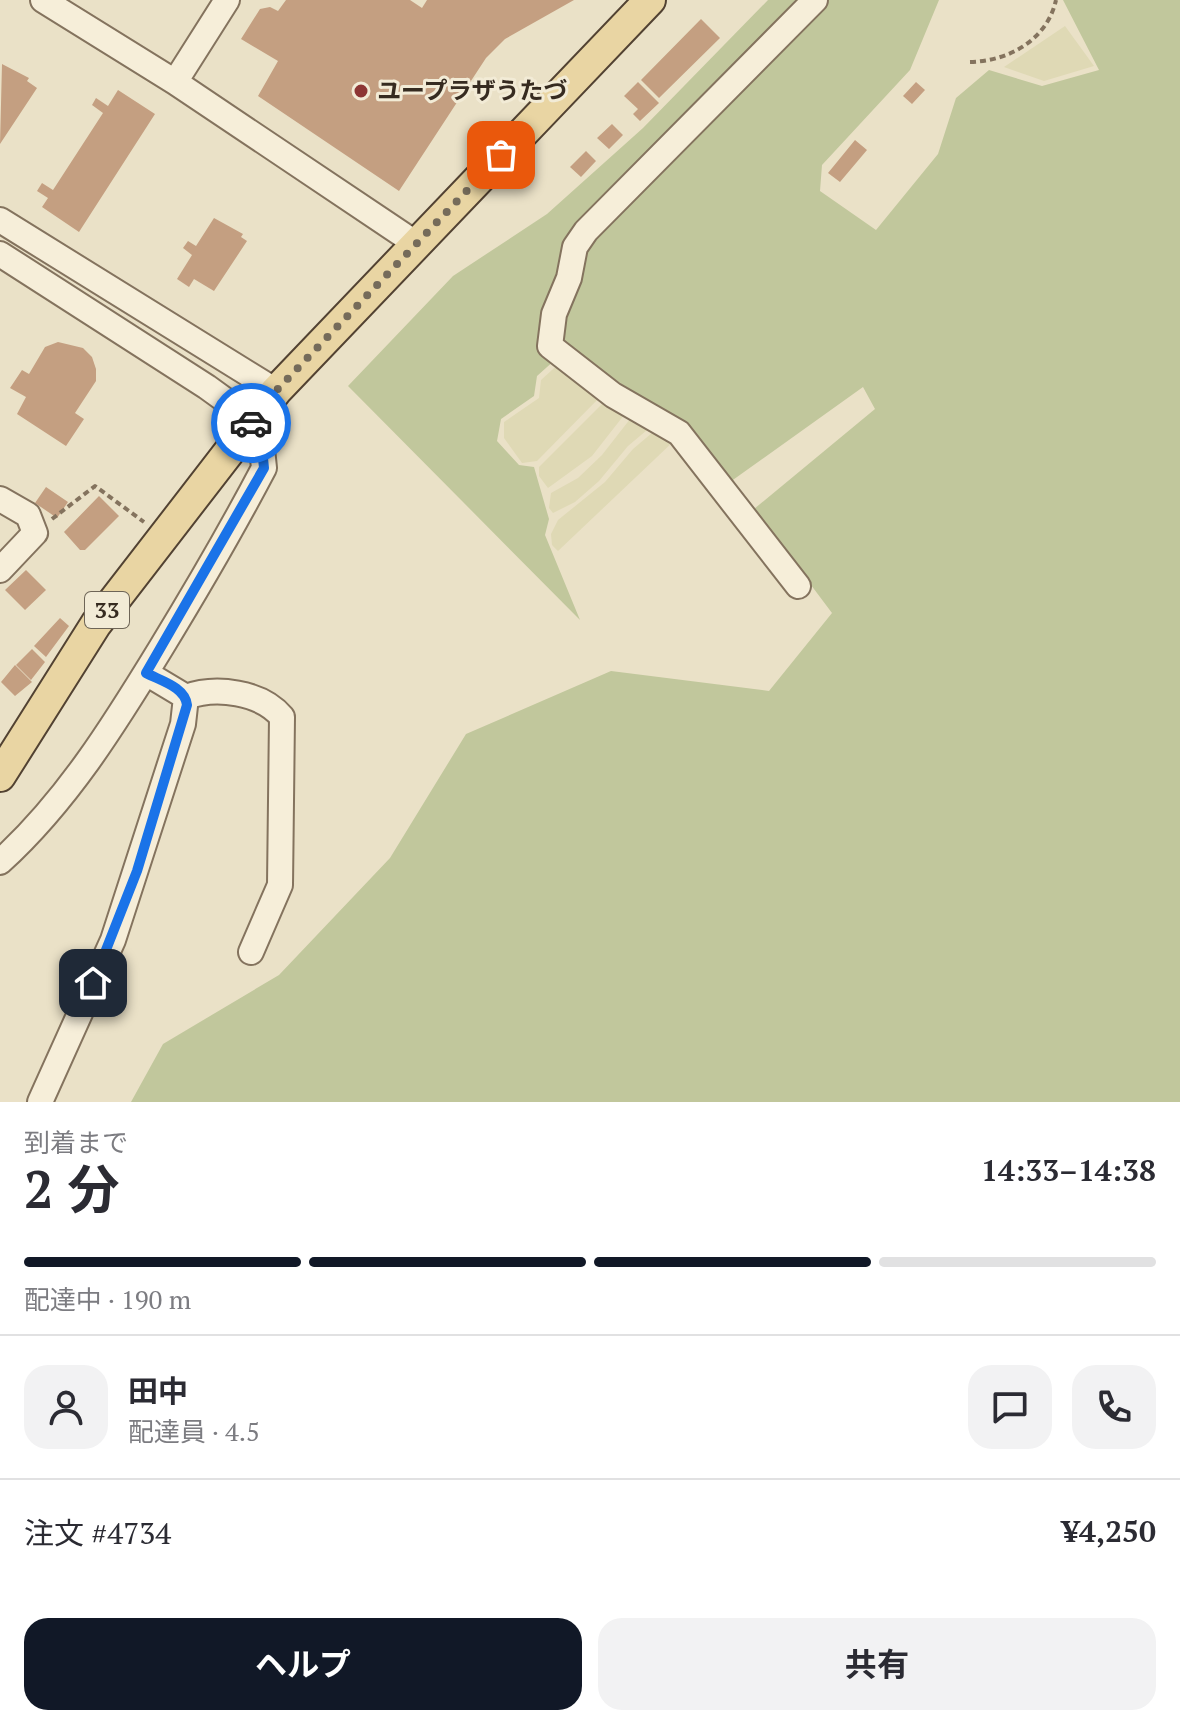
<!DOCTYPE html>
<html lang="ja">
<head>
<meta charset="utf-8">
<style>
	body { margin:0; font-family:"PT Serif","Noto Sans JP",serif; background:#f2f2f3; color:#2b2b33; height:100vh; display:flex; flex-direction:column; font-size:30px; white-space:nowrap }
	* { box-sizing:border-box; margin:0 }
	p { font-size:26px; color:#7c7c81 }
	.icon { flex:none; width:44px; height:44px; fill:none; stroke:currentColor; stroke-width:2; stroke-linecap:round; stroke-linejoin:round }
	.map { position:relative; height:1102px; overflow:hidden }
	.sheet { display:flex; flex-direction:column; background:#fff; flex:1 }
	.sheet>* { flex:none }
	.pin { position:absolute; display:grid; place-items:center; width:68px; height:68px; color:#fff; margin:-34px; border-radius:16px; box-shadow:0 4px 12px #0006 }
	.courier { position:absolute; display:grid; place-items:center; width:80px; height:80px; margin:-40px; border:6px solid #1a73e8; border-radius:50%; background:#fff; color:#222; box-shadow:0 2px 10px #0007 }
	.overview em { font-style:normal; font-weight:700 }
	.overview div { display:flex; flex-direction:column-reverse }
	.overview { display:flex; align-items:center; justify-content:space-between; height:136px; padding:0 24px }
	h1 { font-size:52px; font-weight:700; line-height:60px }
	.bar { display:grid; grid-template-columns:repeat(4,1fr); gap:12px 8px; align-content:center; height:96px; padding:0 24px }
	.bar i { height:10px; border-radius:6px; background:#e1e1e2 }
	.bar .on { background:#111827 }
	.bar p { grid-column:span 4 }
	.line { display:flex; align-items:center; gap:20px; padding:0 24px; border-top:2px solid #e1e1e2 }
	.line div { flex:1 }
	.round { display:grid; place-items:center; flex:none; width:84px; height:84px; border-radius:24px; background:#f2f2f3 }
	.button { display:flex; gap:16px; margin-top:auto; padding:16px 24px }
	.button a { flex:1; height:92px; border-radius:24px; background:#111827; color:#fff; font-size:32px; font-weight:700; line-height:92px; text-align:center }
	.button a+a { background:#f2f2f3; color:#2b2b33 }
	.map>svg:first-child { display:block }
	.farmland { fill:#dfd9b5 }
	.green { fill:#c1c79c }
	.building { fill:#c49f81 }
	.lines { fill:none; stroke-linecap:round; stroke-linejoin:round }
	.minor-casing { stroke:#84735e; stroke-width:28 }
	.major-casing { stroke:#524232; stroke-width:34 }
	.path { stroke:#84735e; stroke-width:4; stroke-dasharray:6 4; stroke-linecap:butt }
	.minor { stroke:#f6eed9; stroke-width:24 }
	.major { stroke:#e9d5a3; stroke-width:30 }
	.done { stroke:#756b5a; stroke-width:8; stroke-dasharray:0 14.4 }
	.route { stroke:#1a73e8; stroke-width:10 }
	.poi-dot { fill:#8d3634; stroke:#f2ebd6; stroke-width:3 }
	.labels { text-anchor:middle; stroke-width:6; stroke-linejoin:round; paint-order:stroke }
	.shield { fill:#f2ebd6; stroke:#6e6557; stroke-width:2 }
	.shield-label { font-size:22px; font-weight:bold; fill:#362b20 }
	.poi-label { font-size:24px; font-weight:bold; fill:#362b20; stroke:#f2ebd6; text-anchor:start }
</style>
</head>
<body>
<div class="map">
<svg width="1180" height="1102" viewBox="0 0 1180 1102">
	<rect width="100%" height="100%" fill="#eae1c7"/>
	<!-- farmland -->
	<path class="farmland" d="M1065,26L1094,66L1044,81L1004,67Z
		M563,360L602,395L537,461L522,463L504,438V422L539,398L541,380Z
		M605,401L628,410L592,456L548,488L539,476V467Z
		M634,414L653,425L628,446L599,481L575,502L553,513L549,508L551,493L578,478L602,455Z
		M659,427L675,440L558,551L552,545L551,534L558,520L605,482L633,449Z"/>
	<!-- green -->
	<path class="green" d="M768,0H796L751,52L574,234L556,359L537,376L534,396L501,419L497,441L519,465L534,467L549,519L545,535L580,620L348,386L453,276L547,214L643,128Z
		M819,0H939L910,70L822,165L820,191L876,230L938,154L956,98L989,70L1042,86L1099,70L1063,0H1180V1102H131L163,1044L279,975L390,858L466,734L611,671L769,691L832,613L754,509L875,409L863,387L730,482L697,434L560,343L561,316L584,251Z"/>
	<!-- building -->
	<path class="building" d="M286,0H410L422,8L427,0H574L505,39L486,58L399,191L258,96L278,61L241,39L260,9L270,7L278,11Z
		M701,19L720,38L659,98L641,80Z
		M2,64L29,78L27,81L37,88L0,144Z
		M638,82L659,103L640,121L633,114L638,109L624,96Z
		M916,82L925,90L912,104L903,96Z
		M118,90L155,114L79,232L42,207L48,198L37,191L42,183L53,190L103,113L92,105L96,98L108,106Z
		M612,124L623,135L609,149L597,138Z
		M855,140L867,150L840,182L828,173Z
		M586,151L596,161L581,177L570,167Z
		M214,218L243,234L241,237L247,241L214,291L194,279L189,287L177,279L192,255L183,248L188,241L196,246Z
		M58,342L83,348L92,357L96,369V381L75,413L84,419L66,446L17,414L26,397L10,388L22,370L29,374L45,347Z
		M46,487L68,502L57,518L35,503Z
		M99,496L119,516L85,550H80L64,532Z
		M26,570L46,590L25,610L5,590Z
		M60,618L69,626L46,657L34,646Z
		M32,649L45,662L31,680L16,665Z
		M15,665L32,682L15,696L1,682Z"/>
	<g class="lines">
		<defs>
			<path id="minor" d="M43,0L175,82L415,243
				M175,82L227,0
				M0,220L276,391
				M0,254L207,387L254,421
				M0,499L28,515L35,533L0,570
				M798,586L679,433L613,395L550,346L554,314L569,278L575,247L586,231L815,0
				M186,697C216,686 261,692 282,717L280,885L251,952
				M0,862C67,801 114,725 161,648C197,589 232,529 264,468L262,449L249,426
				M40,1102L113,940L183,724L186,697L146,673"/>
			<path id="major" d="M0,776L96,624L276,391L650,0"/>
		</defs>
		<!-- minor casing -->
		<use href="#minor" class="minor-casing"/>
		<!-- major casing -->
		<use href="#major" class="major-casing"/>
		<!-- path -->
		<path class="path" d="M970,62C1009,61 1047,40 1056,0
			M52,519L95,486L144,522"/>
		<!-- minor -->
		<use href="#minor" class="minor"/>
		<!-- major -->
		<use href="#major" class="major"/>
	</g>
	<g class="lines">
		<!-- done -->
		<path class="done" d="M251,423L276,391L501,155"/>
		<!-- route -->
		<path class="route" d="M93,983L137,871L187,705C185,687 161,681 146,673L264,468L262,449L249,426L251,423"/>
	</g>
	<!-- markers -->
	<circle class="poi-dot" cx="361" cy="91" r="8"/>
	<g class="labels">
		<!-- shield labels -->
		<rect class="shield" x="85" y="592" width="44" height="36" rx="6"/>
		<g class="shield-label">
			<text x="107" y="618">33</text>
		</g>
		<!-- poi labels -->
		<g class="poi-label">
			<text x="377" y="99">ユープラザうたづ</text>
		</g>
	</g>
</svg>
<div class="pin" style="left:501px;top:155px;background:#ea580c"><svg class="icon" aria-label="bag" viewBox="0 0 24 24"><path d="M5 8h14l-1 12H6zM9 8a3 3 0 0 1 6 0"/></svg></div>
<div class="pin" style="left:93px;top:983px;background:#1f2937"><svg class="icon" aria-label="home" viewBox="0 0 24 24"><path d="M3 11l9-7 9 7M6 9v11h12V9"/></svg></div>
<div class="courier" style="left:251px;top:423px"><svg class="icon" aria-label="car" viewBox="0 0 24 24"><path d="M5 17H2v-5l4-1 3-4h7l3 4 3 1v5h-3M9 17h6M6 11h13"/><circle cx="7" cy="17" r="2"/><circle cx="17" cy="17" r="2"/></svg></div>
</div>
<section class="sheet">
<div class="overview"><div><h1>2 分</h1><p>到着まで</p></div><em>14:33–14:38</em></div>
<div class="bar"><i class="on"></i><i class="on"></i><i class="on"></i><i></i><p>配達中 · 190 m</p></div>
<div class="line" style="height:144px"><a class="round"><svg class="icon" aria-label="person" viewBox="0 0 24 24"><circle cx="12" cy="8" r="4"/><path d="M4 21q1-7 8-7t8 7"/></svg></a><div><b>田中</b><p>配達員 · 4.5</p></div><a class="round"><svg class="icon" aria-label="chat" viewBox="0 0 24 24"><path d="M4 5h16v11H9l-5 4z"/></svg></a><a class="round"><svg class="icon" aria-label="phone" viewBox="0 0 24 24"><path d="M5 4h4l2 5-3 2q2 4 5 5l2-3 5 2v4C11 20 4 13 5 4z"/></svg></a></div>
<div class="line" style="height:104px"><div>注文 #4734</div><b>¥4,250</b></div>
<div class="button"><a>ヘルプ</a><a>共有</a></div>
</section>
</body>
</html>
